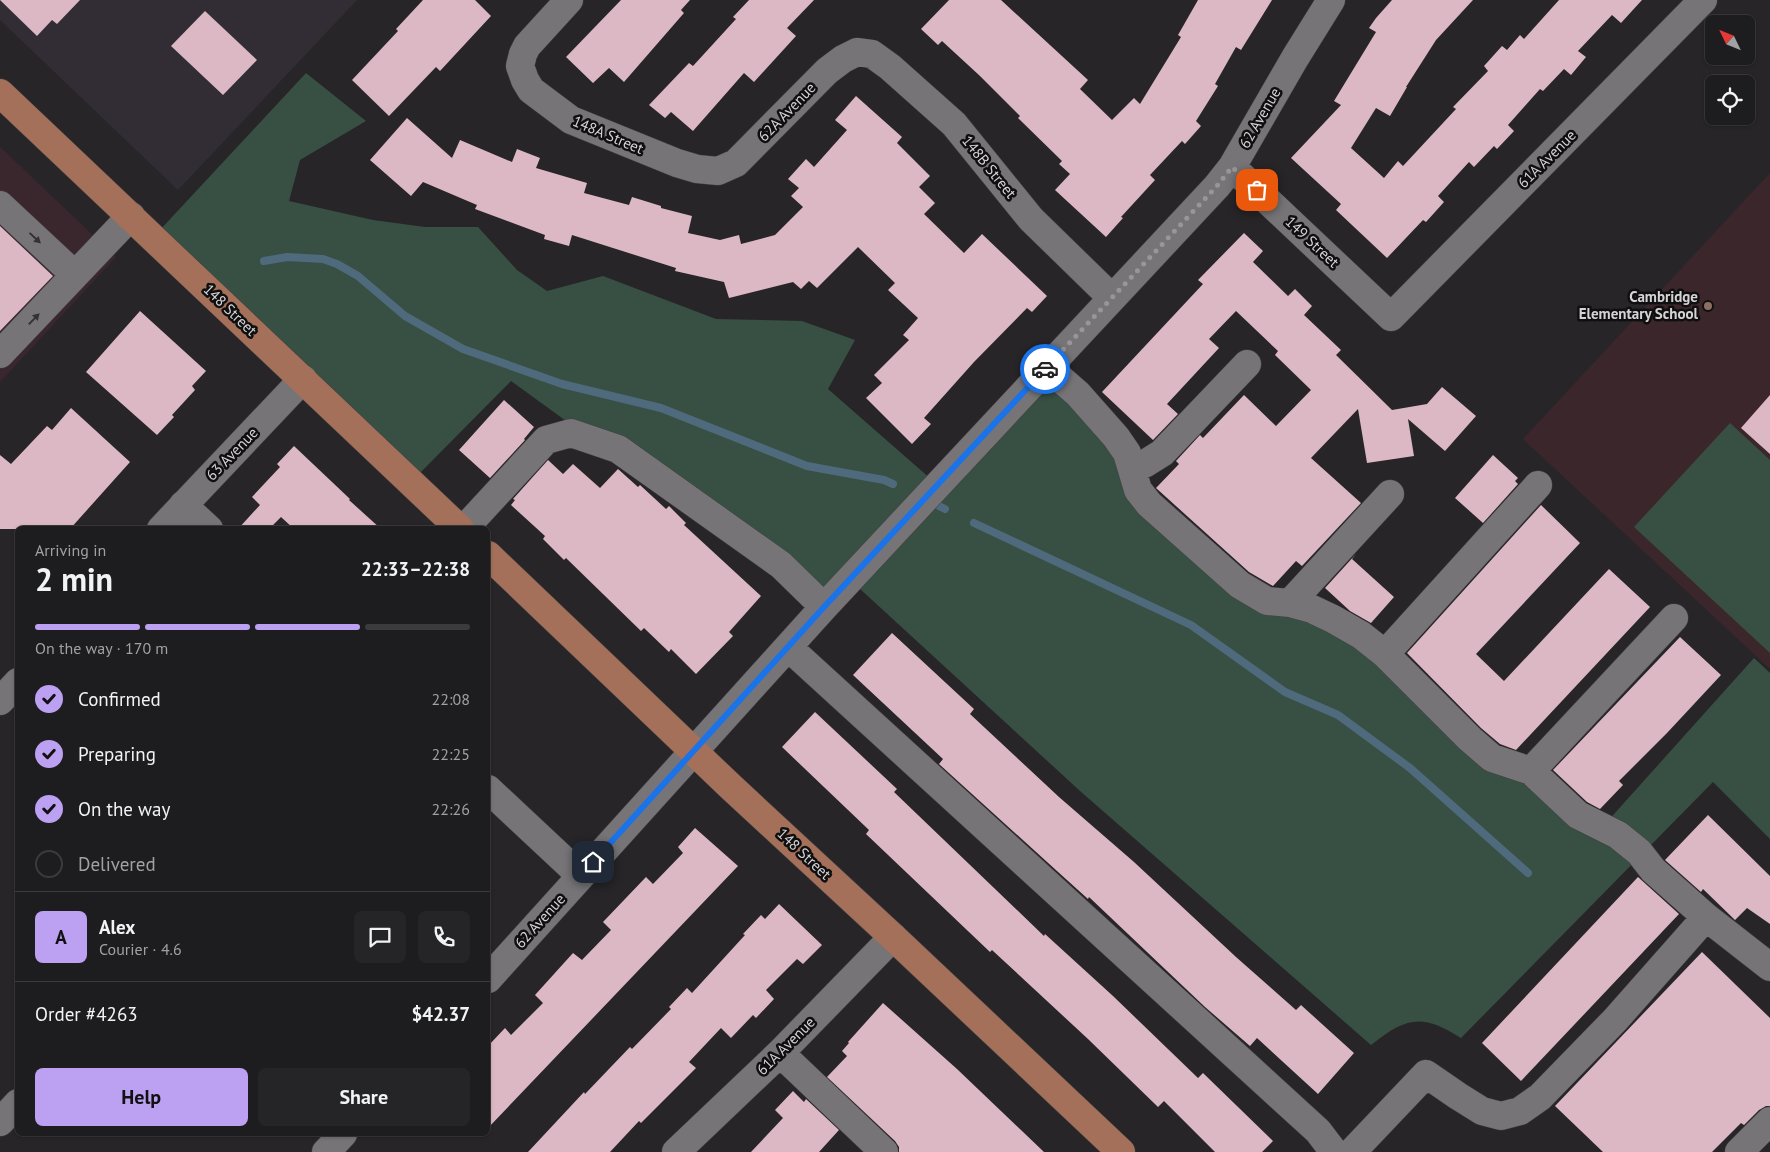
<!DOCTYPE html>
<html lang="en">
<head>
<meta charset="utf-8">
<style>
	body { margin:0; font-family:"PT Sans",sans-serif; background:#252527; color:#f1f3f6; height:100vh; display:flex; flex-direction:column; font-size:19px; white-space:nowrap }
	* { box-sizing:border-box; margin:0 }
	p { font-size:16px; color:#a0a1a4 }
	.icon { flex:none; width:28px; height:28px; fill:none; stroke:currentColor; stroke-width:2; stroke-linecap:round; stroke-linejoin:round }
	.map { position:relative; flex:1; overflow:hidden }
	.details { position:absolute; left:15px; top:526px; width:475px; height:610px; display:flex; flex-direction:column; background:#1d1c1e; border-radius:8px; box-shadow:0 1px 4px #0004,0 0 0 1px #3b3a3c }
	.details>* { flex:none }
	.needle { width:32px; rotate:313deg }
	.buttons { position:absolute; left:1705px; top:15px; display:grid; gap:10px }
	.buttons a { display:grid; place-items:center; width:50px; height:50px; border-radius:8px; background:#1d1c1e; box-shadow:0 1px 4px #0004,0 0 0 1px #3b3a3c; font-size:25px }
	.pin { position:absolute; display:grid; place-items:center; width:42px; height:42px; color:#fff; margin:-21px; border-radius:10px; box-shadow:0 2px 8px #0006 }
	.courier { position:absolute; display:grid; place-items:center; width:50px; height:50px; margin:-25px; border:4px solid #1a73e8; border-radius:50%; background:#fff; color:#222; box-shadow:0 1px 6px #0007 }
	.overview em { font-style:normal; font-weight:800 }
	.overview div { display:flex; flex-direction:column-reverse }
	.overview { display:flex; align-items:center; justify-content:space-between; height:85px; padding:0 20px }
	h1 { font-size:32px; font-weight:800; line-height:38px }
	.bar { display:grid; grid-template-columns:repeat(4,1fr); gap:8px 5px; align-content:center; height:60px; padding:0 20px }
	.bar i { height:6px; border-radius:4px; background:#3b3a3c }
	.bar .on { background:#bca0f2 }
	.bar p { grid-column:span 4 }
	.line { display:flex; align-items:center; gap:12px; padding:0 20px; border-top:1px solid #3b3a3c }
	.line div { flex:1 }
	.round { display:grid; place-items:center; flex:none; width:52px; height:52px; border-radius:8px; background:#252527 }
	ol { padding:0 20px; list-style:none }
	li { display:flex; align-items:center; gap:15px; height:55px }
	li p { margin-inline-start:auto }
	li .icon { padding:5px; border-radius:50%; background:#bca0f2; color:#111; stroke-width:4 }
	li:last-child { color:#a0a1a4 }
	li i { width:28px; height:28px; border:2px solid #3b3a3c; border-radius:50% }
	.cta { display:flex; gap:10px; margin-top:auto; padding:10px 20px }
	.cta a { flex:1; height:58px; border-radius:8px; background:#bca0f2; color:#111; font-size:20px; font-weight:800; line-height:58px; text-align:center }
	.cta a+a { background:#252527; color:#f1f3f6 }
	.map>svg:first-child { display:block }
	.commercial { fill:#3a272d }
	.built { fill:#322d34 }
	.education { fill:#3b272b }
	.green { fill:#384f43 }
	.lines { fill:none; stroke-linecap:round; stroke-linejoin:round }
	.stream { stroke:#4f6a7c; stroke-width:8 }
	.building { fill:#dcb8c4 }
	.minor-casing { stroke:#434244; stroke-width:29 }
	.major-casing { stroke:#434244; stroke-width:29 }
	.minor { stroke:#767477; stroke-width:28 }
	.major { stroke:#a47059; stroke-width:28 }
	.oneway { fill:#343234 }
	.done { stroke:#989698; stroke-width:5; stroke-dasharray:0 9 }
	.route { stroke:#1a73e8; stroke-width:6 }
	.education-dot { fill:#8d6e63; stroke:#100f10; stroke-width:2 }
	.labels { text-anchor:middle; stroke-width:5; stroke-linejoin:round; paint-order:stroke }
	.street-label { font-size:15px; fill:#d5d3d5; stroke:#100f10 }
	.poi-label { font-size:15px; font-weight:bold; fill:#d5d3d5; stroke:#100f10; text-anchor:end }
</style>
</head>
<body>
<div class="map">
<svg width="1770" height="1152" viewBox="0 0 1770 1152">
	<rect width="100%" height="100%" fill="#272528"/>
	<!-- commercial -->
	<path class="commercial" d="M0,147L116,257L0,382Z"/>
	<!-- built -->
	<path class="built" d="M0,0H357L178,190L0,20Z"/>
	<!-- education -->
	<path class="education" d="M1770,173V669L1523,439Z"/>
	<!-- green -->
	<path class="green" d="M306,73L366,121L300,160L289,201L373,220L425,227H478L517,270L547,291L603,276L716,319L802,321L855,340L828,389L932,480L1048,375L1236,588L1313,615L1528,777L1597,833L1754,658L1770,673V839L1713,782L1461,1038C1422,1013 1406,1017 1371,1045L1080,791L859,588L821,595L573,426L511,381L419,474L159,231Z
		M1730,423L1770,460V653L1634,527Z"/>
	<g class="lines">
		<!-- stream -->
		<path class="stream" d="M264,261L287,257L323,259L337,264L358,276L405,316L463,349L562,384L661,408L807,466L884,480L893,484
			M939,506L945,509
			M974,523L1191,625L1285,692L1338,715L1410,768L1528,873"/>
	</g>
	<!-- building -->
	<path class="building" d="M0,0H80L57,24L52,20L37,36Z
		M423,0H475L491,16L440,71L436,67L389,116L352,80L398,31L396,29Z
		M621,0H690L681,10L684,13L624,82L609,68L593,83L566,57Z
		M749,0H814L787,28L796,36L754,82L744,73L693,131L671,112L665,118L649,105L689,63L693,66L736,19L733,17Z
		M949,0H1001L1088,80L1080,89L1112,120L1134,98L1140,104L1181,37L1178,35L1198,0H1272L1241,50L1236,47L1215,84L1218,86L1196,121L1201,126L1185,144L1182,141L1150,175L1155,180L1121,217L1123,218L1106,237L1055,190L1070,174L1059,164L1062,161L1018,118L1020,116L980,76L942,41L938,45L921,29Z
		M1392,0H1473L1436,40L1406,87H1407L1390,116L1376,108L1351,148L1384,178L1398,161L1403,166L1456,109L1453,107L1488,71L1484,66L1502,46L1507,50L1520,35L1524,39L1559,0H1642L1621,23L1612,15L1578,51L1586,57L1571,75L1564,69L1543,91L1540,89L1508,125L1514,131L1497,149L1494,146L1474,167L1469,162L1438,196L1444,202L1426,222L1423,220L1387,258L1336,210L1341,204L1291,158L1341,105L1334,101L1376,32L1369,28L1376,18Z
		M205,11L257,60L223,95L171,46Z
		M856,96L902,137L897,143L930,176L919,187L935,203L924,214L964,253L982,234L1047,296L1032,312L1027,308L974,362L924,418L931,424L912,444L866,398L882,383L874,375L909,340L903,335L918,318L888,290L895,283L858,247L817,288L809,281L801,289L793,282L729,298L724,282L675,271L676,268L572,235L569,246L544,239L545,235L475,209L477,205L423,182L411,196L370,160L407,118L452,158L460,140L512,162L517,149L540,158L536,168L587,183L584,193L629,205L632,197L661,206V208L692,216L688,233L720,240L739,235L741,244L775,235L803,207L791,196L799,188L788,179L806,159L814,167L847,130L835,120Z
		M0,226L53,276L0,331Z
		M1244,233L1263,251L1253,262L1288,296L1295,289L1312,306L1304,315L1341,350L1336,355L1392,410L1427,404L1442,387L1476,416L1445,451L1408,419L1414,456L1367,463L1358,409L1311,458L1361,503L1302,566L1296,561L1273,586L1249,572L1156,488L1179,464L1176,461L1200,435L1203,438L1244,395L1276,426L1311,390L1275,355L1278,351L1236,311L1209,339L1219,348L1167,404L1178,414L1153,440L1102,392L1203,284L1198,280Z
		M140,311L206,371L192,386L195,390L172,415L174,417L157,435L86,372Z
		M1770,395V454L1741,428Z
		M504,400L534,427L524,439L525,440L490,478L459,450Z
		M71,408L130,462L70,529H0V455L11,464L47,426L52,430Z
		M294,446L350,499L349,500L381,529H294L281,517L269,529H238L260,505L252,497L280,467L277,464Z
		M1493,455L1518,478L1515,481L1518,484L1483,523L1455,498Z
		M548,460L563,474L573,464L600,488L618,469L638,487L640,485L666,509L669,506L686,523L684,525L761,596L729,632L733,636L696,674L671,649L669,652L644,628L641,631L566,558L564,560L543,539L545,536L511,505L515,500L513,499Z
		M1541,505L1580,543L1476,654L1504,681L1609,569L1650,607L1516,750L1500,744L1481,728L1407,653Z
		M1356,554L1352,559L1394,597L1371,623L1350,611L1325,588Z
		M892,633L974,709L970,714L1059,797L1134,862L1236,957L1296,1010L1301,1005L1354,1053L1318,1094L1257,1038L1250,1046L1205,1007L1089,897L1088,899L1057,871L939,764L943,759L853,675Z
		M1680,637L1721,675L1667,733L1619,781L1623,785L1600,809L1587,802L1553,770Z
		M815,712L897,789L894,792L1044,936L1045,934L1113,996L1198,1078L1203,1073L1273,1141L1262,1152H1215L1164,1101L1158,1107L1088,1039L992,950L990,952L866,834L869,830L782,747Z
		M1708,815L1770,876V924L1747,908L1735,920L1703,889L1701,892L1665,860Z
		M695,828L738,866L488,1128V1046L505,1028L511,1035L543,1003L535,995L573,953L582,960L611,930L603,922L646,877L653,884L683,853L678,847Z
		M1638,877L1679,914L1521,1081L1482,1043Z
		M779,904L822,945L803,964L797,959L766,990L774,999L756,1018L753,1015L731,1038L721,1028L689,1062L696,1068L641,1123L639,1121L610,1152H528L584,1092L585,1094L630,1047L632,1049L671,1009L669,1007L687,988L692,993L745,935L743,934L761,915L765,919Z
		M1702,952L1770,1018V1106H1766L1759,1110L1744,1125L1741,1123L1712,1152H1603L1555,1106Z
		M883,1003L957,1069L1044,1152H899V1147L895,1141L827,1077L847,1056L842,1051L849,1043L848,1042Z
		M793,1091L804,1102L806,1099L839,1130L819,1152H751L783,1118L775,1110Z"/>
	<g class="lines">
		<defs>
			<path id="minor" d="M569,0L527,46L523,54L520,66L525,80L531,90L571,120L677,163L697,169L718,171L736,163L827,71L843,59L857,52L872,54L890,67L954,124L1031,219L1112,298
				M1232,167L1391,317L1703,0
				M0,205L75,275
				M0,354L131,216
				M1047,367L1078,394L1116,437L1127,453L1138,490L1149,504L1240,585L1267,601L1290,603L1312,609L1333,619L1361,635L1385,654L1470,739L1492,758L1531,771L1578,815L1618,835L1639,852L1653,870L1706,917L1770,967
				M1133,469L1146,463L1162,453L1247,364
				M183,505L209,529
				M161,529L303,379
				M464,529L546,440L571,433L618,449L781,565L824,607
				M1290,603L1390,494
				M788,647L1318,1131L1334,1152
				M1385,654L1538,485
				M0,701L18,682
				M1531,771L1674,618
				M488,789L581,876
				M488,979L824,607L1217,186L1232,167L1295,58L1331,0
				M780,1053L884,1152
				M0,1122L18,1103
				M326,1152L343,1134
				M676,1152L780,1053L893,937
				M1352,1152L1426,1074L1458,1096L1482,1111L1501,1116L1520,1111L1540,1097L1615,1020L1706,917
				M1739,1152L1770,1121"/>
			<path id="major" d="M0,93L460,529
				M488,555L731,787L893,937L1121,1152"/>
		</defs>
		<!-- minor casing -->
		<use href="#minor" class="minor-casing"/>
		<!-- major casing -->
		<use href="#major" class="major-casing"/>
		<!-- minor -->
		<use href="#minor" class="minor"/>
		<!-- major -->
		<use href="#major" class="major"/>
	</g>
	<!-- one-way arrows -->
	<defs><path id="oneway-solid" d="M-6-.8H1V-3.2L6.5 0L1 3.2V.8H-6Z" transform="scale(1.25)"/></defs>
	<g class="oneway">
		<use href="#oneway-solid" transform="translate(35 238) rotate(43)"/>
		<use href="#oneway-solid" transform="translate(34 319) rotate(-46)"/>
	</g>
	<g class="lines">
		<!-- done -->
		<path class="done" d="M1045,369L1217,186L1232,167L1257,190"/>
		<!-- route -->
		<path class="route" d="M593,862L824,607L1045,369"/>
	</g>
	<!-- markers -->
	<circle class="education-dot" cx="1708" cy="306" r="5"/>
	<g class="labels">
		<!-- street labels -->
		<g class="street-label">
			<text transform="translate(787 112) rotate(-46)" y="5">62A Avenue</text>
			<text transform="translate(1260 118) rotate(-60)" y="5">62 Avenue</text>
			<text transform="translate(608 135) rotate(23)" y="5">148A Street</text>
			<text transform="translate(1547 159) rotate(-45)" y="5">61A Avenue</text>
			<text transform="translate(989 167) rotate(51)" y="5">148B Street</text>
			<text transform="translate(1312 242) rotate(43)" y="5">149 Street</text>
			<text transform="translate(230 310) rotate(44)" y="5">148 Street</text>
			<text transform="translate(232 454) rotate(-46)" y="5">63 Avenue</text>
			<text transform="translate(804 854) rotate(43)" y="5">148 Street</text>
			<text transform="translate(540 921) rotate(-48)" y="5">62 Avenue</text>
			<text transform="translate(786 1046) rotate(-45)" y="5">61A Avenue</text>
		</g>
		<!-- poi labels -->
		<g class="poi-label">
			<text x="1698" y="302">Cambridge<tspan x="1698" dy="17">Elementary School</tspan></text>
		</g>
	</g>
</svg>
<div class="buttons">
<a><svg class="needle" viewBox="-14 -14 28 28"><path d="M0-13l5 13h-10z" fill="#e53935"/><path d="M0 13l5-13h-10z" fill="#a0a1a4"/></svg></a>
<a><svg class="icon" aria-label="locate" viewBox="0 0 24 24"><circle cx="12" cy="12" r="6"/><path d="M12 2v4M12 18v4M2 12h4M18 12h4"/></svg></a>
</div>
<div class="pin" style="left:1257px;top:190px;background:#ea580c"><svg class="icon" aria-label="bag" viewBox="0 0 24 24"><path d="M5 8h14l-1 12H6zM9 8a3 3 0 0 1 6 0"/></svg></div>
<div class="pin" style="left:593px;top:862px;background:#1f2937"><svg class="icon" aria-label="home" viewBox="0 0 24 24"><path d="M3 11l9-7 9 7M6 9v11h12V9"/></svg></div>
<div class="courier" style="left:1045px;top:369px"><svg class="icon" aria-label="car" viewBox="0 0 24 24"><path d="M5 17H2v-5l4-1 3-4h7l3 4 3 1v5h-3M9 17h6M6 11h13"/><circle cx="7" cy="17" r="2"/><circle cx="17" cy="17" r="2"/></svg></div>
<section class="details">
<div class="overview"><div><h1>2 min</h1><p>Arriving in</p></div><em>22:33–22:38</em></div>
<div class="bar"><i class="on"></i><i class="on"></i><i class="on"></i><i></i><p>On the way · 170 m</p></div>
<ol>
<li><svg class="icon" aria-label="check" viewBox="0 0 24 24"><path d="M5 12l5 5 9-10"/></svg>Confirmed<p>22:08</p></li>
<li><svg class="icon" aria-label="check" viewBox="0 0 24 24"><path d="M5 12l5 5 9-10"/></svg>Preparing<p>22:25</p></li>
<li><svg class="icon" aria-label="check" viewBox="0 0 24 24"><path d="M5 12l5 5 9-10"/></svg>On the way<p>22:26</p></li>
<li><i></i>Delivered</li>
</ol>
<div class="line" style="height:90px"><b class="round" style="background:#bca0f2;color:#111">A</b><div><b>Alex</b><p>Courier · 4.6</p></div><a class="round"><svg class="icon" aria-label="chat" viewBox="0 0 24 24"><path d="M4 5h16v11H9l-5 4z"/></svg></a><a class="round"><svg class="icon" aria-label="phone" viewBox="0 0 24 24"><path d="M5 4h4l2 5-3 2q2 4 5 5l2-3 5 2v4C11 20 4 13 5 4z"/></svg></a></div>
<div class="line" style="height:65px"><div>Order #4263</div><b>$42.37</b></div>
<div class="cta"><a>Help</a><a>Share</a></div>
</section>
</div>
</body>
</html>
